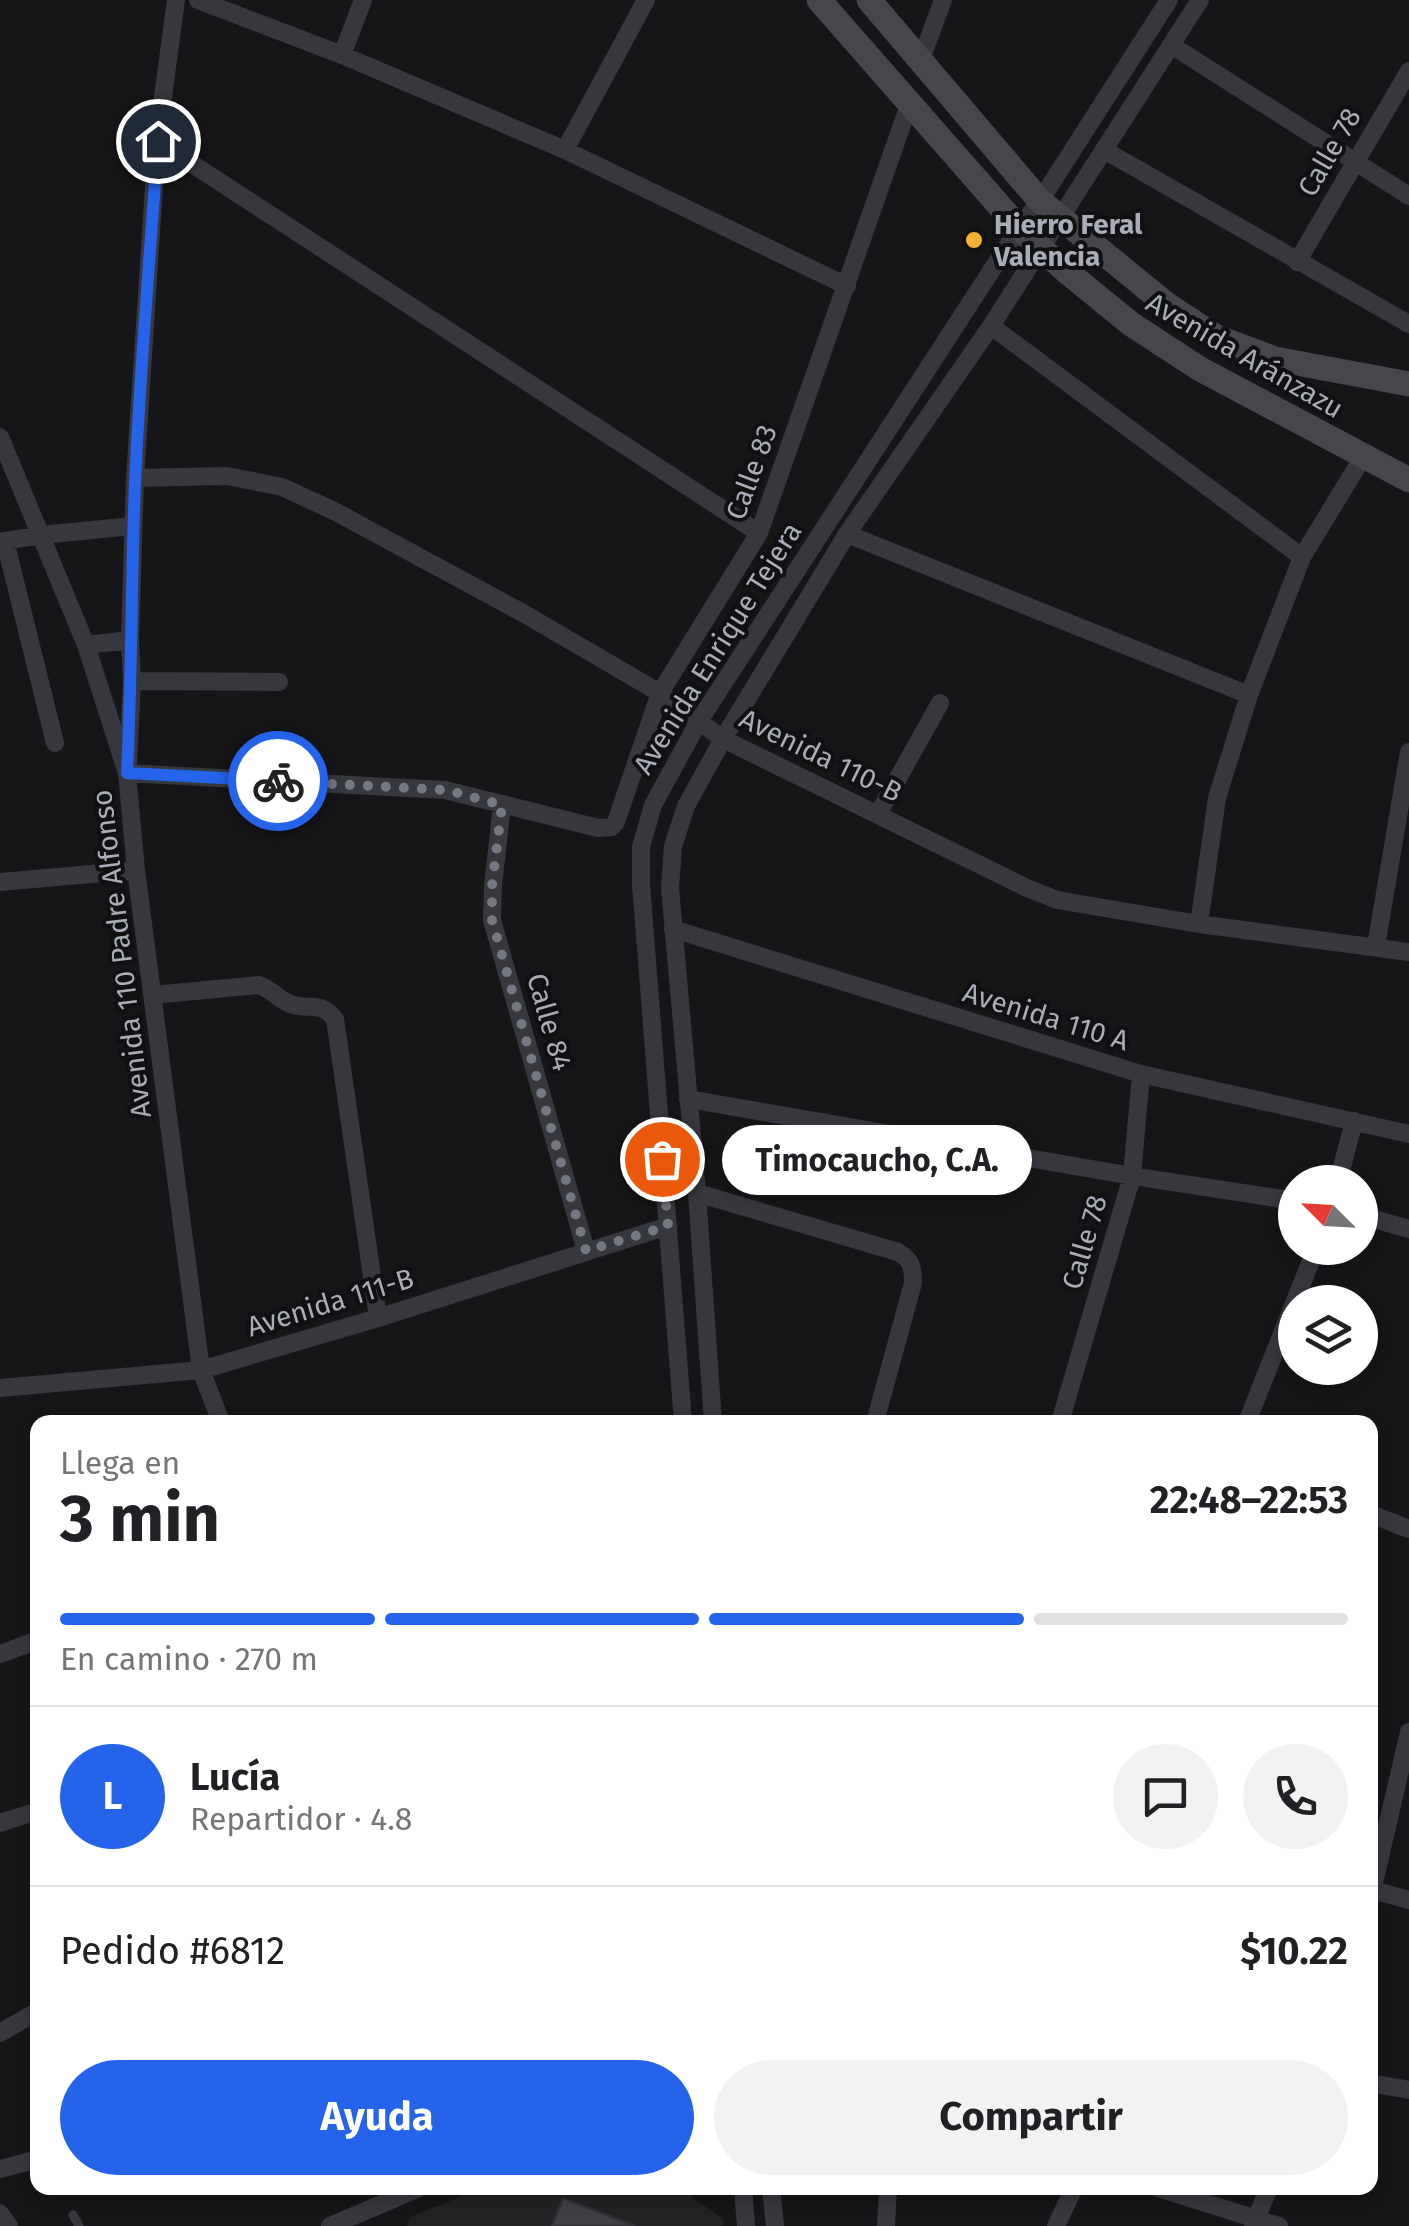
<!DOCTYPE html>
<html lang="es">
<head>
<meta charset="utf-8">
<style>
	body { margin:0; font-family:"Fira Sans",sans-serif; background:#f2f2f2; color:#202124; height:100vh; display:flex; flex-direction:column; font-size:38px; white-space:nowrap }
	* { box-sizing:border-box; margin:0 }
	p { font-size:32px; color:#757577 }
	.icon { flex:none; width:55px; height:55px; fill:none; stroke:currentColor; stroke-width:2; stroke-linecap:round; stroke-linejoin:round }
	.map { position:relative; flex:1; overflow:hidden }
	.details { position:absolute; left:30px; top:1415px; width:1348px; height:780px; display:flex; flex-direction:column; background:#fff; border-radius:20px; box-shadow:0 5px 15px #0003 }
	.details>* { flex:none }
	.needle { width:65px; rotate:294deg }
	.buttons { position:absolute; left:1278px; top:1165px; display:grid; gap:20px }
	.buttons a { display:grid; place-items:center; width:100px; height:100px; border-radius:50%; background:#fff; box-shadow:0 5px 15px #0003; font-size:50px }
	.pin { position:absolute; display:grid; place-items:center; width:85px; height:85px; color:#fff; margin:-42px; border:5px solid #fff; border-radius:50%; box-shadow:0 2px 10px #0007 }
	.courier { position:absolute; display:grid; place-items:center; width:100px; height:100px; margin:-50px; border:8px solid #2563eb; border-radius:50%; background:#fff; color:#222; box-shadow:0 2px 12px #0007 }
	.bubble { position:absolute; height:70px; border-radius:35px; background:#fff; box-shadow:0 5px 15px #0003; font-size:32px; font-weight:700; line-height:70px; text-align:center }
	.overview em { font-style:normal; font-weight:700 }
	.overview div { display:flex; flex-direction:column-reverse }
	.overview { display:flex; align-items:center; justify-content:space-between; height:170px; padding:0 30px }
	h1 { font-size:65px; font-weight:700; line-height:75px }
	.bar { display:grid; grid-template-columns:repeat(4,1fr); gap:15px 10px; align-content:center; height:120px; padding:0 30px }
	.bar i { height:12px; border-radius:8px; background:#e0e0e0 }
	.bar .selected { background:#2563eb }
	.bar p { grid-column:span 4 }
	.line { display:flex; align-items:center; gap:25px; padding:0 30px; border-top:2px solid #e0e0e0 }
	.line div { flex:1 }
	.round { display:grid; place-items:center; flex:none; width:105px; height:105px; border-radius:52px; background:#f2f2f2 }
	.cta { display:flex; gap:20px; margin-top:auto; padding:20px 30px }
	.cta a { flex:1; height:115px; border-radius:60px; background:#2563eb; color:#fff; font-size:40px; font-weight:700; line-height:115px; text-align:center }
	.cta a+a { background:#f2f2f2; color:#202124 }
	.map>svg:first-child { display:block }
	.built { fill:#222225 }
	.building { fill:#404145; stroke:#303034; stroke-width:2.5 }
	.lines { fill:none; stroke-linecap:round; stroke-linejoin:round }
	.lane { stroke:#37383d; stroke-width:9 }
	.street { stroke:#37383d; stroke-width:18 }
	.secondary { stroke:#45474d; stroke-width:25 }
	.done { stroke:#757880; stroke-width:10; stroke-dasharray:0 18 }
	.route { stroke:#2563eb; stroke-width:12 }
	.poi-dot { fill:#f2b134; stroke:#111113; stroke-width:4 }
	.labels { text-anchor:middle; stroke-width:8; stroke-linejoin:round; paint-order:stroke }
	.street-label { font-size:28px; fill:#a8adb8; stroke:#111113 }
	.poi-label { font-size:28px; font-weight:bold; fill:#a8adb8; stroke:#111113; text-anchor:start }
</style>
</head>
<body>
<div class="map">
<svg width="1409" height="2226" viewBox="0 0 1409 2226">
	<rect width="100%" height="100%" fill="#161618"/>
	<!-- built -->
	<path class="built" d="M482,2188H687L693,2198L723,2218V2226H407L410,2217Z"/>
	<!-- building -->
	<path class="building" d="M563,2198L635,2226H552Z"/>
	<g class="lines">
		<!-- lane -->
		<path class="lane" d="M73,2215L79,2226"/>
		<!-- street -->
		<path class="street" d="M198,0L342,55L565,150L847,286
			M1171,45L1409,196
			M342,55L363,0
			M920,62L943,0
			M157,141L759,533
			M565,150L646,0
			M1104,150L1409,324
			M1297,262L1409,71
			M991,326L1302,557
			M0,437L86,645L127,773L136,870L201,1370L221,1422
			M135,478L227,476L282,487L336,512L523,613L660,693L723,739L1027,888L1057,900L1199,924L1409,952
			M847,534L1249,695
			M5,541L55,743
			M0,542L41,535L133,526
			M86,645L130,640
			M132,681L279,682
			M128,762L132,681L130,640L135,478L157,141L176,0
			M127,773L445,790L598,828L612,827L616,822L660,693L759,533L909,105
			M502,805L493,886L492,920L586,1251
			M878,814L940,703
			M0,882L136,870
			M1199,924L1217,798L1249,695L1302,557L1363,457
			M673,929L1141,1074L1409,1134
			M1376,946L1409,752
			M153,995L259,985C271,989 277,998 288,1003C308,1012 319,999 335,1019L378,1318
			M688,1099L1132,1176L1295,1201
			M1338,1182L1354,1121
			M697,1193L898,1252C912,1260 913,1268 913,1283L875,1422
			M1360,1215L1409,1229
			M0,1388L201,1370L378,1318L668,1226
			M683,1422L641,884V847L653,805L699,721L1019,228L1040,201L1169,0
			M713,1422L697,1193L670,888L673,846L686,806L723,739L847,534L991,326L1200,0
			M1060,1422L1132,1176L1141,1074
			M1247,1422L1316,1248
			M1370,1514L1409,1529
			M0,1654L38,1640
			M0,1823L38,1811
			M1370,1889L1409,1900
			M1370,1900L1409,1732
			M0,2033L38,2011
			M1370,2083L1409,2090
			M0,2169L38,2159
			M743,2188L746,2226
			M771,2188L775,2226
			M1158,2188L1279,2226
			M0,2213L9,2226
			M330,2226L419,2188
			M886,2226L888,2188
			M1056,2226L1074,2188
			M1253,2226L1269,2188"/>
		<!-- secondary -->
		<path class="secondary" d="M819,0L1019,228L1066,271L1131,324L1200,369L1409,480
			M869,0L1040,201L1166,304L1216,337L1275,359L1409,384"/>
	</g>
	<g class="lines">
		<!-- done -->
		<path class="done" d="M278,781L446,790L502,805L492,886V920L586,1251L668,1226L662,1159"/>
		<!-- route -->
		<path class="route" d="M158,141C150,255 140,369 135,483C131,580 132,676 127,773L278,781"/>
	</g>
	<!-- markers -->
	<circle class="poi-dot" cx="974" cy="240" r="10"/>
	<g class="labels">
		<!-- street labels -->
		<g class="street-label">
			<text transform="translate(1329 152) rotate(-60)" y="10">Calle 78</text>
			<text transform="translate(1245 355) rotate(30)" y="10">Avenida Aránzazu</text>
			<text transform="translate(751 472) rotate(-70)" y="10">Calle 83</text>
			<text transform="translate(717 648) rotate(-58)" y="10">Avenida Enrique Tejera</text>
			<text transform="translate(821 755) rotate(26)" y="10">Avenida 110-B</text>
			<text transform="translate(121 954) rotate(-97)" y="10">Avenida 110 Padre Alfonso</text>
			<text transform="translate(1046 1016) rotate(17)" y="10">Avenida 110 A</text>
			<text transform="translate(550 1022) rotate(74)" y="10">Calle 84</text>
			<text transform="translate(1084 1242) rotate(-74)" y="10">Calle 78</text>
			<text transform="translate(330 1302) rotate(-17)" y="10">Avenida 111-B</text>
		</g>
		<!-- poi labels -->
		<g class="poi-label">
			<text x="994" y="234">Hierro Feral<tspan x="994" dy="32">Valencia</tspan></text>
		</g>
	</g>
</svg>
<div class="buttons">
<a><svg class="needle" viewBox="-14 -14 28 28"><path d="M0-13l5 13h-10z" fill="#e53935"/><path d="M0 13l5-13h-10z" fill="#757577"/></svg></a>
<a><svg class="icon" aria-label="layers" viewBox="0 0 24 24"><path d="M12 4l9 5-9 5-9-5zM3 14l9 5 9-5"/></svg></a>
</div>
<div class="pin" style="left:662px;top:1159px;background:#ea580c"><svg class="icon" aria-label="bag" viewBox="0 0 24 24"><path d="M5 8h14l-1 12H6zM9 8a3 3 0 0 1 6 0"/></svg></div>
<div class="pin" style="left:158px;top:141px;background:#1f2937"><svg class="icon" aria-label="home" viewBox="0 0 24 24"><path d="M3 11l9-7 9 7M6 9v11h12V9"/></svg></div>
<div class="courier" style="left:278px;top:781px"><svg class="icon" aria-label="bike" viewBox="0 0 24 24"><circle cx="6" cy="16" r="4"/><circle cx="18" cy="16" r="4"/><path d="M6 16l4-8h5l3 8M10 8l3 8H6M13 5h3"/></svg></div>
<div class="bubble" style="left:722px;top:1125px;width:310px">Timocaucho, C.A.</div>
<section class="details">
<div class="overview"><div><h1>3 min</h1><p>Llega en</p></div><em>22:48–22:53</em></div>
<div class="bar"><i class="selected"></i><i class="selected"></i><i class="selected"></i><i></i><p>En camino · 270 m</p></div>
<div class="line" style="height:180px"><b class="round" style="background:#2563eb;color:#fff">L</b><div><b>Lucía</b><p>Repartidor · 4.8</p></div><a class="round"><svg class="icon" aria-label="chat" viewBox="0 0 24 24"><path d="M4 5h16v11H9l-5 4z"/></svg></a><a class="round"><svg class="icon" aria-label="phone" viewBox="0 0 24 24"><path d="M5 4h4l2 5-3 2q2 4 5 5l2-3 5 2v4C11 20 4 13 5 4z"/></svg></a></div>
<div class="line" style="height:130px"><div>Pedido #6812</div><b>$10.22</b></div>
<div class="cta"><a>Ayuda</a><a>Compartir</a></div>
</section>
</div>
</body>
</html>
